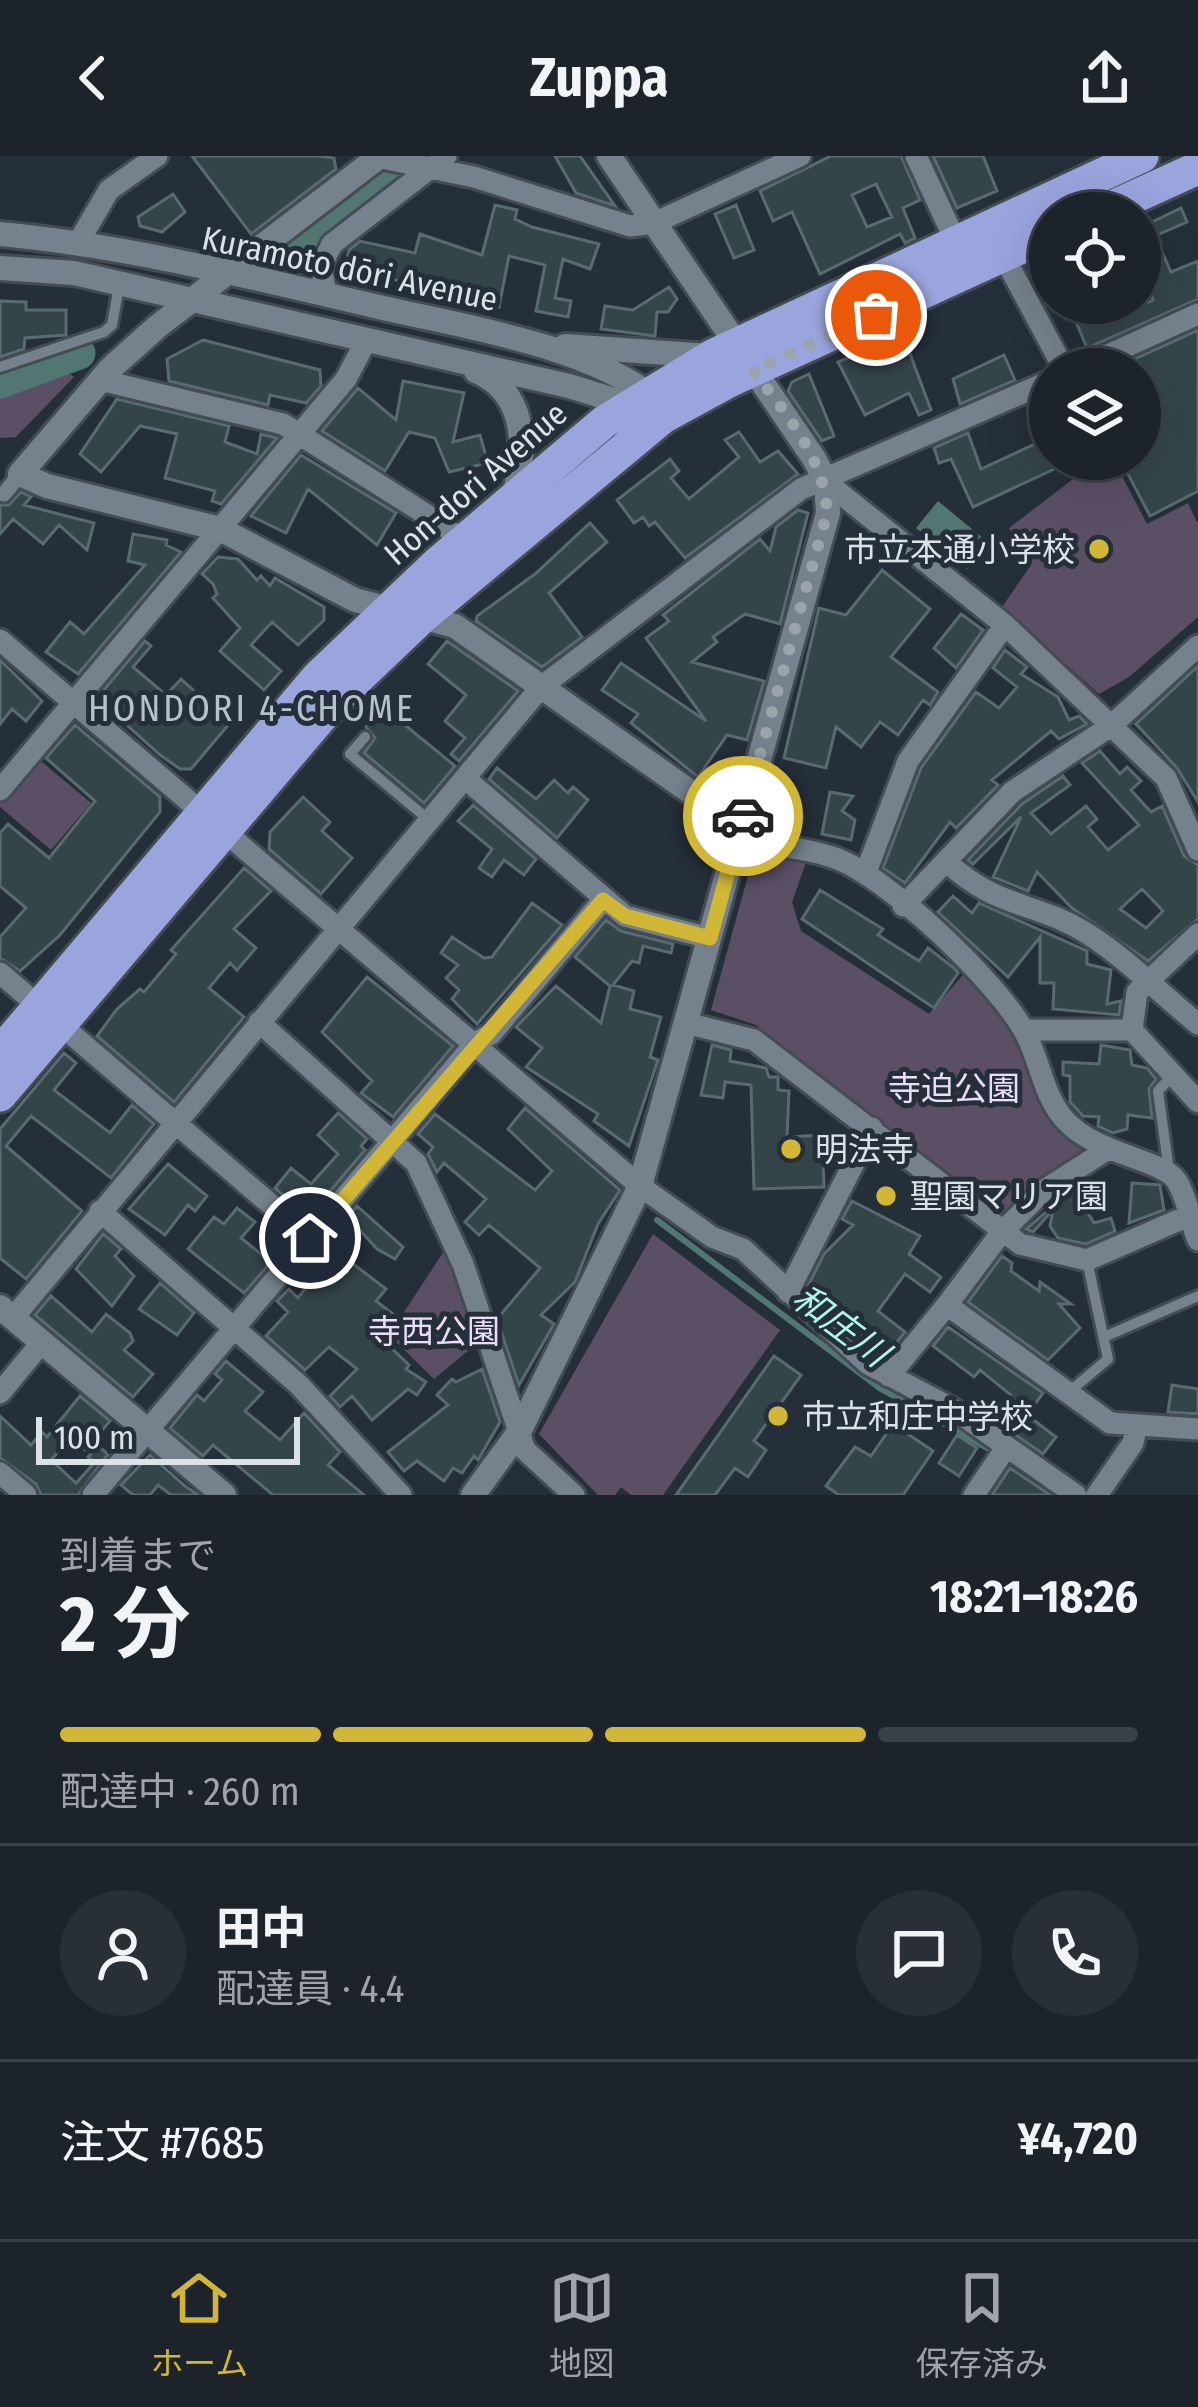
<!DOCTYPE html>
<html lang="ja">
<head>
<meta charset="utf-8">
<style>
	body { margin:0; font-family:"Fira Sans Condensed","Noto Sans JP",sans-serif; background:#292f37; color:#f1f3f6; height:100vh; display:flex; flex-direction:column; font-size:45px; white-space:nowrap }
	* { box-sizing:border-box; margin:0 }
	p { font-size:39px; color:#a0a4a9 }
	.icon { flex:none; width:66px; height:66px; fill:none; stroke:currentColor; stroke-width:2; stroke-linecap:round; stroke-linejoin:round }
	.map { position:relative; height:1339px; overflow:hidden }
	.sheet { display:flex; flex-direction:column; background:#1c232b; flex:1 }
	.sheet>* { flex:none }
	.controls { position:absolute; left:1029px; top:36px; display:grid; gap:24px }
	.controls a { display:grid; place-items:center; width:132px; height:132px; border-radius:50%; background:#1c232b; box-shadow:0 12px 48px #0002,0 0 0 3px #3a4047; font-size:60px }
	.scale { position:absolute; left:36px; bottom:30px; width:264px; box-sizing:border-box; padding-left:12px; border:6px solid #dbe2e8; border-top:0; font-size:33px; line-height:42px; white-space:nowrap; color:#dbe2e8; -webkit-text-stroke:9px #252f39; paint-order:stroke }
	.pin { position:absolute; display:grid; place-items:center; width:102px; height:102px; color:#fff; margin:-51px; border:6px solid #fff; border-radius:50%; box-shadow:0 3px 12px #0007 }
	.courier { position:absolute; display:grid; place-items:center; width:120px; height:120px; margin:-60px; border:9px solid #d2b736; border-radius:50%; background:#fff; color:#222; box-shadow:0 3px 15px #0007 }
	.head em { font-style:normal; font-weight:700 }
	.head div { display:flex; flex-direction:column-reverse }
	.head { display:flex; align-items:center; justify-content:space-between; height:204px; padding:0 60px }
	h1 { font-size:78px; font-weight:700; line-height:90px }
	.bar { display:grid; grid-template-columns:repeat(4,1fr); gap:18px 12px; align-content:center; height:144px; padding:0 60px }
	.bar i { height:15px; border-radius:9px; background:#3a4047 }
	.bar .current { background:#d2b736 }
	.bar p { grid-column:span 4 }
	.line { display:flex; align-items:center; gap:30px; padding:0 60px; border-top:3px solid #3a4047 }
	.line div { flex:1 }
	.round { display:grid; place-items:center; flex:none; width:126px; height:126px; border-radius:63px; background:#292f37 }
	header { display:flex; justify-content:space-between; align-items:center; height:156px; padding:0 60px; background:#1c232b; font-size:54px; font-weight:700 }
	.dock { display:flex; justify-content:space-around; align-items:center; height:168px; border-top:3px solid #3a4047; background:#1c232b; font-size:33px; color:#a0a4a9 }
	.dock a { display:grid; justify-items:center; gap:6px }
	.dock .current { color:#d2b736 }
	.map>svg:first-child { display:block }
	.green { fill:#5b4f66 }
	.water { fill:#527672 }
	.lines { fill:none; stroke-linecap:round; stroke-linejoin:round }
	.stream { stroke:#527672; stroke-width:6 }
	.river { stroke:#527672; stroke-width:33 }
	.building { fill:#34454a; stroke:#596a70; stroke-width:3; fill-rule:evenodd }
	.service-casing { stroke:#434c54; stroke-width:16 }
	.pedestrian-casing { stroke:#434c54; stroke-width:21 }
	.minor-casing { stroke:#434c54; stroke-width:27 }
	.tertiary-casing { stroke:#434c54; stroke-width:30 }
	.trunk-casing { stroke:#434c54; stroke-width:39 }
	.service { stroke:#75818d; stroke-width:10 }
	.pedestrian { stroke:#75818d; stroke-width:15 }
	.minor { stroke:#75818d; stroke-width:21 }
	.tertiary { stroke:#75818d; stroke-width:24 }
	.trunk { stroke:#9aa4dd; stroke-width:33 }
	.done { stroke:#9ba3ab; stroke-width:12; stroke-dasharray:0 21.6 }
	.route { stroke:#d2b736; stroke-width:15 }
	.poi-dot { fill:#d2b736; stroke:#252f39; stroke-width:4.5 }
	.labels { text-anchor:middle; stroke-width:10; stroke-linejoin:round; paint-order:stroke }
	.street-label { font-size:33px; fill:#dbe2e8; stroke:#252f39 }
	.poi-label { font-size:33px; fill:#dbe2e8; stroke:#252f39; text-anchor:start }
	.park-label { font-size:33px; fill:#ebdcfa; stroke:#252f39 }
	.neighbourhood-label { font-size:36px; letter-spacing:3px; fill:#b5c1ce; stroke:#252f39 }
	.water-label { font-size:36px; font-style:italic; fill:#aef5ed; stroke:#252f39 }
</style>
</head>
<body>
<header><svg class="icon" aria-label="back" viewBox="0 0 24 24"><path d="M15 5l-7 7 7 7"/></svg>Zuppa<svg class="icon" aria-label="share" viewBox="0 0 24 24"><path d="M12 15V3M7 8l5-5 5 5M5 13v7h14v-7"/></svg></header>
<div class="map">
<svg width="1198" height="1339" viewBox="0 0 1198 1339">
	<rect width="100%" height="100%" fill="#252f39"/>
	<!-- green -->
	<path class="green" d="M70,218L74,221L16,281L0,282V238Z
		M1113,303L1147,368L1188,347L1198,368V461L1129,521L1099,538L1002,451L1031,409L1009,372L1094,307Z
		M36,601L91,647L51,694L0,651V643Z
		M754,698L807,704L792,746L801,775L929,858L969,812L1018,881L1047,957L1088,1002L1002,1068L756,869L711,854Z
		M653,1078L780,1174L663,1339H631L621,1331L615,1339H598L539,1278Z
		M448,1089L475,1189L434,1223L389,1179Z"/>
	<!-- water -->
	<path class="water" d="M938,345L989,387L967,413L916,372Z"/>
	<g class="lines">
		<!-- stream -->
		<path class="stream" d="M657,1064L881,1233L996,1297"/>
		<!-- river -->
		<path class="river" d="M300,92L410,0
			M0,226L79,197"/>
	</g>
	<!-- building -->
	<path class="building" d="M192,0H318L334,2L336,13L251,78Z
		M555,0H580L615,50L576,37Z
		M831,0H901L920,44L903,52L915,82L905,87L900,78L820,118L792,56L773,65L760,35ZM876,28L892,61L867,71L852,39Z
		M933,0H983L997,35L957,52Z
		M173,38L185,56L162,76L140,70L138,61Z
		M495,49L517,54L515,63L532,71L599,88L590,113L563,103L555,142L571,145L568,161L536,155L545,109L509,100L499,151L345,111L349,94L360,85L415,97L420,78L482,99Z
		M736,49L754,94L734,102L715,58Z
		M1181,52L1187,66L1155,80L1171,116L1198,105V143L1087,192L1068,147H1123L1126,155L1153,144L1140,97V61L1146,59L1150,67Z
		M669,131L677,143L668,156H657L655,180L601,173L605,150L633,154Z
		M0,145L26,146V154H66V179L25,182L24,193L0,201Z
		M1198,174V335L1150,360L1120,303H1140V213H1113Z
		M903,179L931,254L919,259L909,237L865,259L838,206Z
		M203,184L320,214L321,230L306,247L270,239L268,249L169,225L167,203Z
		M1004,199L1015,224L960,248L953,223Z
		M809,218L834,280L822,285L788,235L792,226Z
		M403,225L464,237L453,286L480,279L488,307L449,316L435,282L409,276L385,315L322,275L358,232L396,264Z
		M117,243L229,270L225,286L257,298L261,278L277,282L221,348L212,345L215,335L165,322L177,278L140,270L101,316L80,298Z
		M739,276L760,306L778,295L798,318L685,402L655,366L649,370L643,361L634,367L617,344L670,303L679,315L671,322L689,343L739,301L725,284Z
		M968,277L981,313L1050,281V303H1076L973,351L951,303L939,307L934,292Z
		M301,299L396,357L377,389L308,333L286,377L251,360Z
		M21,336L31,341L24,349L94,367L87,394L59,369L43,388L13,363L0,378V349H9Z
		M798,354L808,357L780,468L745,458L713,481L717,486L692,506L764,525L747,584L727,579L698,621L631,567L638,558L602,534L621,507L706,565L646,482L669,465L663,459L760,383L770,395L776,371Z
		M590,367L607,386L549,437L582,481L542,511L476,465L477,460L535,418Z
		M133,378L167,384L166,389L181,396L78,518L46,496L70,466L84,478L145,409L128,405Z
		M218,401L238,403L257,424L261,420L270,430L275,422L324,451V464L298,489L272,466L251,489L281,515L264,534L220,495L240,472L213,442L217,438L213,428L202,418Z
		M882,414L930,453L891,501L938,536L930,549L923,544L898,579L880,566L861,591L836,571L826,612L784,602L819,452L846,459Z
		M961,458L983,474L956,512L934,492Z
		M145,485L151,490L133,511L166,539L181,523L230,567L191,613H180L159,598L97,542Z
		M447,485L518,535L459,605L451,598L465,582L445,565L466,539L428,508Z
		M1005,494L1027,511L1021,518L1058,541L1069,564L1079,560L1087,568L1059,583L1051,575L992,624L998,629L956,672L950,666L905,727L883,712L921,612L976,536L999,552L1017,531L993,512Z
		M0,504L42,545L26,565L12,553L0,568Z
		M1198,510V646L1177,612L1136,568Z
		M383,551L455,610L424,647L364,597L375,582L366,571Z
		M75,569L160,641V656L60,779L20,815L0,802V781L26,752L0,730V677L8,668L49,702L95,645L46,602Z
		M1100,595L1120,618L1127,611L1141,625L1131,634L1151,656L1162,650L1184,700L1198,709V763L1148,805L1072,752L1037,716L1028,735L993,721L1021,661L973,708L968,704L1022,648L1063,620L1070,629L1031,657L1051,678L1086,650L1097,663L1088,671L1108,694L1139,669L1082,607ZM1142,733L1163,755L1146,772L1120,753Z
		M497,612L536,643L554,624L568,637L573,631L588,644L557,682L489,623Z
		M830,636L853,640L842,655L855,664L851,684L822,678Z
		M303,641L330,666L322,675L352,702L321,738L269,693L270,676Z
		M473,649L536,703L524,719L504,704L492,721L479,712L492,693L458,665Z
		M244,712L271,735L234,773L256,792L237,814L230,807L209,832L244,861L174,946L97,880L117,853L140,833L144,836L176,798L171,794Z
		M820,734L883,773L878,779L919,805L928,792L954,812L958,817L934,852L802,763Z
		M953,740L972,757L979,747L1087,795V808L1111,814L1107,848L1121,845L1119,859L1053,853L1054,827H1040V781L1008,821L938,756Z
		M532,747L562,769L477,868L452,843L459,834L446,822L458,809L441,797L452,781L484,802L492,801Z
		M606,764L621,775L673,788L671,797L643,790L639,807L632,805L613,829L634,835L630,853L661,861L650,901L658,904L629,990L594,965L598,958L526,911L542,892L516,871L556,830L601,867L610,830L575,801Z
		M367,821L453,890L393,961L361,937L372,925L322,876Z
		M712,889L731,894L730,905L766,912L769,921H778V934L789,935L787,981L822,979L824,1031L754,1033L751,929L725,926L723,942L701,939Z
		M1101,889L1130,894L1132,909L1147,912L1156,923L1149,933L1152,962L1128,959L1127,973L1113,977L1098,970L1099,961L1083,960L1070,946V920L1063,919V906L1099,908Z
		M64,897L76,907L54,934L110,977L132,949L154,968L111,1022L31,960L6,990L82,1055L26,1123L0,1102V973Z
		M525,952L620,1034L598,1068L575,1126L541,1159L554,1168L519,1229L497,1163L540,1112L489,1069L479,1079L465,1066L486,1043L444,1007L437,1016L428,998L433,991L418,978L435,958L535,1034L552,1015L508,973Z
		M338,957L367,983L361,990L365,994L308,1061L275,1032L291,1012L311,1028L338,998L318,979Z
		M168,1008L207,1040L195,1055L188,1049L165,1079L129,1053Z
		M1132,1027L1160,1029L1164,1054L1129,1067Z
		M1073,1033L1094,1067L1111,1062L1115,1075L1086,1088L1058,1082L1050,1070L1053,1054L1033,1076L1026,1073Z
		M852,1045L920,1080L909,1098L941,1121L930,1136L905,1118L878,1155L905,1176L886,1200L807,1132L824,1098L853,1069L842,1063Z
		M357,1050L403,1091L395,1103L377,1093L348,1061Z
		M237,1052L255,1066L241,1082L271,1106L244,1137L188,1093L214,1061L224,1068Z
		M103,1078L121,1093L115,1100L134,1120L112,1150L76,1113Z
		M335,1094L386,1133L376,1145L398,1162L382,1183L409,1209L406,1213L426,1226L417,1239L408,1233L372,1264L352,1240L340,1251L330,1240L357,1213L329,1191L305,1214L266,1180L288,1156L277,1145L289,1133L298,1142Z
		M1002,1100L1012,1107L1011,1115L1039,1135L1040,1126L1071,1148H1059L1080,1172L1048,1204L968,1146Z
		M160,1127L194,1157L177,1179L139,1153Z
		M51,1140L92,1176L106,1158L130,1177L133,1185L124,1194L153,1218L133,1241L35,1159Z
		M948,1171L1043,1237L1027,1259L1056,1281L1043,1298L996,1265L1011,1239L980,1214L974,1221L933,1190Z
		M774,1200L801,1219L754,1285L766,1294L748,1321L735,1312L715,1339H676Z
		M226,1205L263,1236L245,1255L280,1284L304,1257L340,1296L328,1309L364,1339H273L213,1289L203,1300L170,1272L197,1239L204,1245L222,1224L215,1218Z
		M482,1213L500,1266L478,1304L474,1300L462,1317L453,1312L444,1325L417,1305L404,1315L388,1296L448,1249L437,1239L452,1223L456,1226Z
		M1172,1229L1198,1233V1258L1168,1256Z
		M80,1240L110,1265L85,1294L70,1282L51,1304L76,1327L95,1306L88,1301L98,1290L108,1298L78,1339H41L36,1328L0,1302V1260L31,1289L42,1276L47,1281Z
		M893,1268L933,1295L903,1339H839L826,1330L855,1291L871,1300Z
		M957,1279L977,1292L959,1320L939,1307Z
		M150,1299L185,1330L198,1339H171L158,1329L150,1339H133L121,1329Z
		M1010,1312L1025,1322L1050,1339H992Z"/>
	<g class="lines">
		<defs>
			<path id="service" d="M0,211L104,176L112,169L119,130
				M365,581L350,598L429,664
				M1169,1015L1158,935L1173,919
				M1104,1181L1198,1140
				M1069,1236L1108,1203L1087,1104"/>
			<path id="pedestrian" d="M4,338L20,318"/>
			<path id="minor" d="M372,0L474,21L630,70L654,67L800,0
				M916,0L956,86
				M79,85L109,34L157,0
				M1003,99L1064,213
				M326,138L321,110L332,88L446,0
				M1077,213L1198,158
				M100,224L283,268L446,371L461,387
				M826,326L1005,469L1166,622L1198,694
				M0,484L640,1030L712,1081L743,1093L868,1208L953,1253L1076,1339
				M466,623L625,760L709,782
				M0,634L346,223L366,185
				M735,687C767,688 804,691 835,702C888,721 994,823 1023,873C1040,901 1042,939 1065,964C1095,998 1163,1004 1176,1024C1187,1040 1190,1066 1198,1084
				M946,705C996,753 1038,746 1088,778C1127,803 1162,839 1198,868
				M866,716L908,605L1005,469
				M903,750L1012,636L1112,569L1198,490
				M0,817L310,1082
				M259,866L416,1007L463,1108L525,1294L574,1339
				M686,867L754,884L1020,1088L1087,1104L1188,1060
				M1025,874H1132L1198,946
				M1132,874L1137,836L1198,778
				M1105,995L1044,1034L1001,1077L947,1149L1110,1267L1198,1273
				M100,1055L298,1228L401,1339
				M788,1136L872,972
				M13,1162L541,531L801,333L1050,225
				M889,1220L947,1149
				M0,1237L42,1186
				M0,1317L26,1339
				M93,1339L476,886L491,878L603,744
				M974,1339L1005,1293
				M1097,1339L1133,1287L1136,1272"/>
			<path id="tertiary" d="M380,0L158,170L110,213L20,318L47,330L220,373L355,444L455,470L740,671
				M0,78C128,90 255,122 379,151C465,171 587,189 657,244
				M0,112L74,117L569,230L640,252
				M565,190L710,200
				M476,215C528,237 527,296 513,342
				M0,1151L224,1339
				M473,1339L519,1276L640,1030L828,357L826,326L815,304L609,0"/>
			<path id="trunk" d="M1099,57L1198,12
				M0,897L318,521L439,406L604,266L712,200L1142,0
				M0,939L338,541L421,462L663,261L729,225L1050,78"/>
		</defs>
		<!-- service casing -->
		<use href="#service" class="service-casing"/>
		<!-- pedestrian casing -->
		<use href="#pedestrian" class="pedestrian-casing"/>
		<!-- minor casing -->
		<use href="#minor" class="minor-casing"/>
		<!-- tertiary casing -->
		<use href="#tertiary" class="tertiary-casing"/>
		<!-- trunk casing -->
		<use href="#trunk" class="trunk-casing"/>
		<!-- service -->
		<use href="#service" class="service"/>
		<!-- pedestrian -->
		<use href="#pedestrian" class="pedestrian"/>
		<!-- minor -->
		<use href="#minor" class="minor"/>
		<!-- tertiary -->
		<use href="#tertiary" class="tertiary"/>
		<!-- trunk -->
		<use href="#trunk" class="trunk"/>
	</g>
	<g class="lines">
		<!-- done -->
		<path class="done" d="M743,660L827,357C825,302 785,257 753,214L876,159"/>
		<!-- route -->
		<path class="route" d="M310,1082L603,744L625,760L710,782L743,660"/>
	</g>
	<!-- markers -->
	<g class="poi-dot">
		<circle cx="1099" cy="393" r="12"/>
		<circle cx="791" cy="993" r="12"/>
		<circle cx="886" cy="1040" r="12"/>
		<circle cx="778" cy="1260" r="12"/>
	</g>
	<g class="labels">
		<!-- street labels -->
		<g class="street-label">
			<text transform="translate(350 112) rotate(12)" y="12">Kuramoto dōri Avenue</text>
			<text transform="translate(475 327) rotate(-41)" y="12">Hon-dori Avenue</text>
		</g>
		<!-- poi labels -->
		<g class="poi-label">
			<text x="1075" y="405" text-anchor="end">市立本通小学校</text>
			<text x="815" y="1005">明法寺</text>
			<text x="910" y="1052">聖園マリア園</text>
			<text x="802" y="1272">市立和庄中学校</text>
		</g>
		<!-- park labels -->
		<g class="park-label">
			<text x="954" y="944">寺迫公園</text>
			<text x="434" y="1187">寺西公園</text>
		</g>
		<!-- neighbourhood labels -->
		<g class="neighbourhood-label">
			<text x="252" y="565">HONDORI 4-CHOME</text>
		</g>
		<!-- water labels -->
		<g class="water-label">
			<text transform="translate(841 1169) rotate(37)" y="13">和庄川</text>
		</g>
	</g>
</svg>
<div class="controls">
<a><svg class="icon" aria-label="locate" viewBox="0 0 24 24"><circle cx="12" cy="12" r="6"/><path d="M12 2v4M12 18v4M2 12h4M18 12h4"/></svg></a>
<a><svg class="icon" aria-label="layers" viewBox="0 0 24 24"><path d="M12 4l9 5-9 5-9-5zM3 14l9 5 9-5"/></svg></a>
</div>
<div class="scale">100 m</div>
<div class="pin" style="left:876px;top:159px;background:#ea580c"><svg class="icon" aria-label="bag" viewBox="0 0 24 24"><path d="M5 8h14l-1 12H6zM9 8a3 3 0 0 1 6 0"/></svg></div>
<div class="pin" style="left:310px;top:1082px;background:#1f2937"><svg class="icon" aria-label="home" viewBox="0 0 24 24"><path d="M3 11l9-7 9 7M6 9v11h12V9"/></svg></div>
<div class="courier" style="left:743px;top:660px"><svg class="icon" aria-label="car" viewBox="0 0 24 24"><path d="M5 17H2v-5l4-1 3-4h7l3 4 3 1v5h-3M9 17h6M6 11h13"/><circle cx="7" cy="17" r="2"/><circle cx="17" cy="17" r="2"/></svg></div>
</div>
<section class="sheet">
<div class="head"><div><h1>2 分</h1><p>到着まで</p></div><em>18:21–18:26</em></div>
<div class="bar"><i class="current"></i><i class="current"></i><i class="current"></i><i></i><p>配達中 · 260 m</p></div>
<div class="line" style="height:216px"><a class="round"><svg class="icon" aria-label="person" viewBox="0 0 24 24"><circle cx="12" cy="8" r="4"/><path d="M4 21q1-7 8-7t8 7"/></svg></a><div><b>田中</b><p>配達員 · 4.4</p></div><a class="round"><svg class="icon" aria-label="chat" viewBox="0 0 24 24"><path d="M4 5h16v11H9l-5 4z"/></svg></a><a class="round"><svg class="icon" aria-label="phone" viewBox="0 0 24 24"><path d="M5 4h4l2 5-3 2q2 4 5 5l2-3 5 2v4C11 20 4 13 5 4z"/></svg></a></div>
<div class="line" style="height:156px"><div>注文 #7685</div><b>¥4,720</b></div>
</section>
<nav class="dock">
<a class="current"><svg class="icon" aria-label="home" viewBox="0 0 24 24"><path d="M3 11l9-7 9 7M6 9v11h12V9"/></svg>ホーム</a>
<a><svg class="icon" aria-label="map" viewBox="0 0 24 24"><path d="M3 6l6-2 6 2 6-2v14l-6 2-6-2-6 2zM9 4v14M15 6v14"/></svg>地図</a>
<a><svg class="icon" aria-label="saved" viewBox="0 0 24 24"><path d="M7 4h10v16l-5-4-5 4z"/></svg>保存済み</a>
</nav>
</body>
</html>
